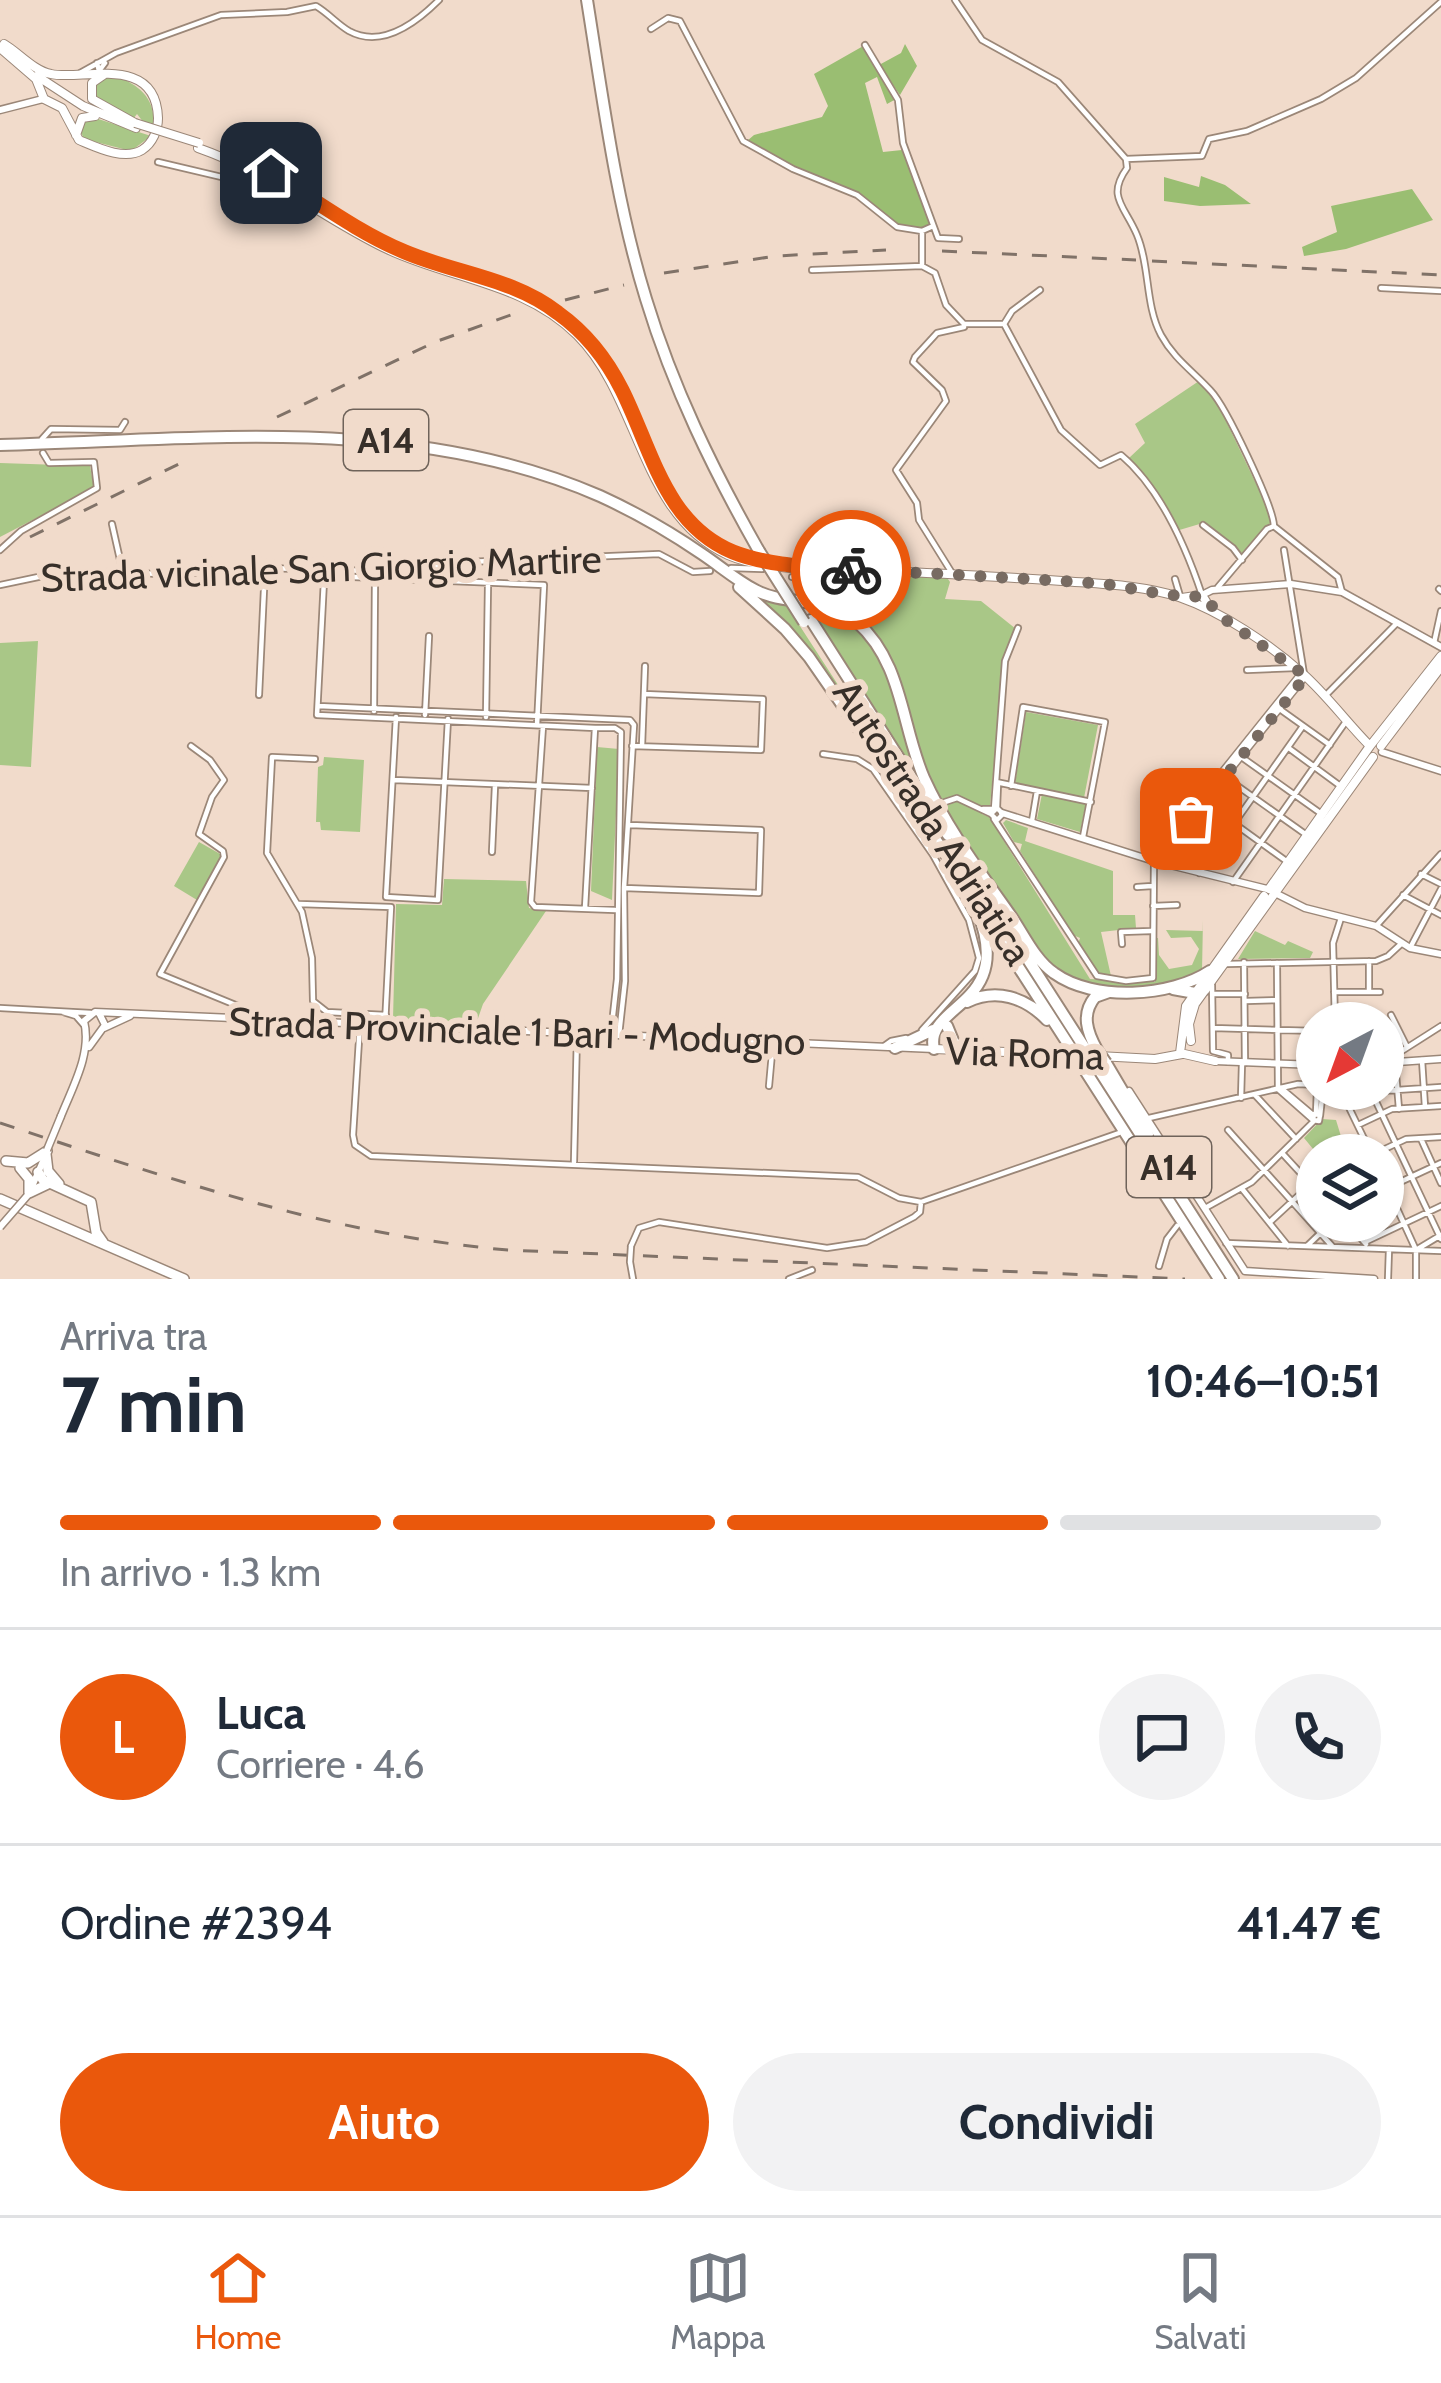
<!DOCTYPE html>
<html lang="it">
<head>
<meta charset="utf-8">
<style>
	body { margin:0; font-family:Cabin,sans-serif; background:#f2f2f3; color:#1f2937; height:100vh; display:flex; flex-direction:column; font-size:45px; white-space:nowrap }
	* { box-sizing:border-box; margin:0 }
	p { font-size:39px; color:#747a83 }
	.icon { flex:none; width:66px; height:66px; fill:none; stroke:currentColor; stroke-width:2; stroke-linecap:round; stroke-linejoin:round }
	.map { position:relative; height:1279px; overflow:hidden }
	.sheet { display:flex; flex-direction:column; background:#fff; flex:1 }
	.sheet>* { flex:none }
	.needle { width:78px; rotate:221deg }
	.tools { position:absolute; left:1296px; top:1002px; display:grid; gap:24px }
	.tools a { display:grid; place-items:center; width:108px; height:108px; border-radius:50%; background:#fff; box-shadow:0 3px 9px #0004; font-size:60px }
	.pin { position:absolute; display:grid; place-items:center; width:102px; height:102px; color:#fff; margin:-51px; border-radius:24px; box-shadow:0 6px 18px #0006 }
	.courier { position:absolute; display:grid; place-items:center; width:120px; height:120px; margin:-60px; border:9px solid #ea580c; border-radius:50%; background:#fff; color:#222; box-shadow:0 3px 15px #0007 }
	.headline em { font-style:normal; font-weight:700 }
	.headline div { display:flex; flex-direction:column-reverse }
	.headline { display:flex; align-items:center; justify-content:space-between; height:204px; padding:0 60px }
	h1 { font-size:78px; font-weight:700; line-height:90px }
	.bar { display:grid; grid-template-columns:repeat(4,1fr); gap:18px 12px; align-content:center; height:144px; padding:0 60px }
	.bar i { height:15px; border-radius:9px; background:#e0e1e3 }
	.bar .current { background:#ea580c }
	.bar p { grid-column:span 4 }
	.line { display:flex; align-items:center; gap:30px; padding:0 60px; border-top:3px solid #e0e1e3 }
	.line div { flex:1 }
	.round { display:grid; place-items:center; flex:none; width:126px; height:126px; border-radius:63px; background:#f2f2f3 }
	.action { display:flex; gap:24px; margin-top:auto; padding:24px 60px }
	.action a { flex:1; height:138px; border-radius:72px; background:#ea580c; color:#fff; font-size:48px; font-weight:700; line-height:138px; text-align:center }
	.action a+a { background:#f2f2f3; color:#1f2937 }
	.tab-bar { display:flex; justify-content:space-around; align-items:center; height:168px; border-top:3px solid #e0e1e3; background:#fff; font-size:33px; color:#747a83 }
	.tab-bar a { display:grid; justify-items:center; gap:6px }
	.tab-bar .current { color:#ea580c }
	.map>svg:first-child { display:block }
	.green { fill:#a9c787 }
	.forest { fill:#9abe72 }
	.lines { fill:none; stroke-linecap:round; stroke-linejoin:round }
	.minor-casing { stroke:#9b8778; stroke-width:8 }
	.tertiary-casing { stroke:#9b8778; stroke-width:9 }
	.secondary-casing { stroke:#9b8778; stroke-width:10 }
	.primary-casing { stroke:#9b8778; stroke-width:12 }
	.motorway-casing { stroke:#9b8778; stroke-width:14 }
	.minor { stroke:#fff; stroke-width:4.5 }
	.tertiary { stroke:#fff; stroke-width:6 }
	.secondary { stroke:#fff; stroke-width:8 }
	.primary { stroke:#fff; stroke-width:9 }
	.motorway { stroke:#fff; stroke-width:10 }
	.rail { stroke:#807268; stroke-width:3; stroke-dasharray:15 15; stroke-linecap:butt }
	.minor-bridge-casing { stroke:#9b8778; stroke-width:8; stroke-linecap:butt }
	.tertiary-bridge-casing { stroke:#9b8778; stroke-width:9; stroke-linecap:butt }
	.secondary-bridge-casing { stroke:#9b8778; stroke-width:10; stroke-linecap:butt }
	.motorway-bridge-casing { stroke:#9b8778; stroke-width:14; stroke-linecap:butt }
	.minor-bridge { stroke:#fff; stroke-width:4.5 }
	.tertiary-bridge { stroke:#fff; stroke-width:6 }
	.secondary-bridge { stroke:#fff; stroke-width:8 }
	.motorway-bridge { stroke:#fff; stroke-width:10 }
	.done { stroke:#786b62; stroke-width:12; stroke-dasharray:0 21.6 }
	.route { stroke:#ea580c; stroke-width:15 }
	.labels { text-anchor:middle; stroke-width:12; stroke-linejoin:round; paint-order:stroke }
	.shield { fill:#f1dbcb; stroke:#6f635a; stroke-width:3 }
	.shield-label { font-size:36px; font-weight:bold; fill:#372f29 }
	.street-label { font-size:39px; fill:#372f29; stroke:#f1dbcb }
</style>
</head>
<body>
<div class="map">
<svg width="1441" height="1279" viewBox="0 0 1441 1279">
	<rect width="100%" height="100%" fill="#f1dbcb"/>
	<!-- green -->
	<path class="green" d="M115,76C140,85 155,98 154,126L144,123L137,114L133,119L93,97L96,80Z
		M89,116L151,136L131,151L84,139L78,125Z
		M1199,381L1217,402L1271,515L1272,521L1243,554L1203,523L1176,531L1129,458L1145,443L1135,424Z
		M0,463L90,466L94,488L0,537Z
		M828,573L946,576L950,582L945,599L981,601L1016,629L1004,659L990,806L984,808L954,796L941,801L927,774L906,707L859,621L803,597L792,580L806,582Z
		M743,587L785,603L932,830L812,657Z
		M809,607C821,610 835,612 845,619C894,650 917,752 935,805Z
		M38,641L31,767L0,765V643Z
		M1026,712L1098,725L1084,798L1015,784Z
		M597,747L619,749L612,900L591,891Z
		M324,757L364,760L360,832L321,830L320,822H316L318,767L323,765Z
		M1042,794L1086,803L1080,832L1037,819Z
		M954,799L983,810L982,814L989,817L1090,979L1155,982L1153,938H1158L1159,955L1169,969L1192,965L1199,949L1191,937L1171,938L1166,930L1203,931V920L1202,971L1179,984L1114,988L1088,986L1046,965L942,804Z
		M1006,820L1028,828L1025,841L1113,871V915H1135L1136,928L1101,932L1111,976L1097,974L1078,944L1080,938L1073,935L1020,851L1022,844L1014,842L1003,823Z
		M199,842L222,855L197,900L174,886Z
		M444,879L526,881L529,908L546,911L483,1004L476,1024L393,1019L396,904L442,905Z
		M1255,931L1285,945L1288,941L1313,952L1310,958L1238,959Z
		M1322,1119L1336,1120L1343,1143L1333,1146L1328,1155H1318L1304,1138Z"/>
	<!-- forest -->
	<path class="forest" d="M905,44L917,66L900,95L879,65L901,53Z
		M865,45L896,99L887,104L877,77L865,83L883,152L902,150L930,223L926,229H902L857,195L793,169L747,141L754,135L822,117L828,106L814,74Z
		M1201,176L1225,185L1251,204L1200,206L1164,201V177L1199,187Z
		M1412,189L1433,220L1346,249L1304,256L1302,247L1337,232L1331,206Z"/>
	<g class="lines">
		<defs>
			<path id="minor" d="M955,0L982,40L1058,82L1126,159
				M651,29L668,18L680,21L743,141L793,169L857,195L897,227L922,231L931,227
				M865,45L898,100L903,143L938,238L959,239
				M97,63L99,71L105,63
				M80,73L116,53L221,15L287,12L316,6C328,13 337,24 349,31C382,49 417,22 439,0
				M1126,159L1127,168C1106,197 1125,206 1137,235C1150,266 1145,305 1161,335C1174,359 1194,372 1211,391C1226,407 1273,505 1274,526
				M1126,159L1202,156L1209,139L1247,131L1321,99L1356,78L1441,2
				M158,162L281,191
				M922,266L935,273L946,305L964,324H1004L1061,430L1100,465L1121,455C1161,489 1186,547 1202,595
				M812,270L922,266V231
				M1381,288L1441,291
				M1004,324L1012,311L1040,290
				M42,439L51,429L120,430L125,422
				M112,524L123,573
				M1203,525L1233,548L1242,560
				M1275,527L1338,577L1342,592
				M0,550L21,531L97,488L94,462L49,463L43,453
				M1284,550L1304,674
				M731,568L762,569
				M952,573L919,520L917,503L896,470L946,401L942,390L913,362L915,357L937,333L964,327
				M792,577L810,579L820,573
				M1175,579L1180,596
				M0,585L62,572L172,574L265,568L405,572L466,562L659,554L693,572L710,571
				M1218,587L1267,529L1274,526
				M1439,589L1441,591
				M1434,643L1441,611
				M1247,670L1296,668
				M259,695L265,568
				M1325,696L1397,623
				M318,706L630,720L634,725L624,888L625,981L619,1035
				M1281,710L1330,745
				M374,711L375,580
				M425,715L429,636
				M396,717L386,897L438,900L448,719
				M486,717L488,585
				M537,725L544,585L329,576L324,580L317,715L595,728H615L621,732L617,979L611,1033
				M543,726L531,902L535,907L615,910
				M191,746L210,760L224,780L212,797L199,834L223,851L224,857L160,974L260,1015L261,1020
				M632,746L761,750L763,699L644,694
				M642,746L645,666
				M1290,749L1339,785
				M823,754L857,759L873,769L933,855L969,920L979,958L975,971L922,1030
				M1240,756L1323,815
				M315,759L272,757L267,853L302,912L312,958L313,1001L327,1012L386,1015
				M1225,777L1308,836
				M394,780L592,788
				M996,782L1091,802
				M1011,786L1023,707L1105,722L1083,837
				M942,803L957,798L991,814
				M1206,803L1289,863
				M997,808L1003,814L997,820L991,814Z
				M997,808L998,784
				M983,809H994L1005,661L1018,628
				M994,819L1097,976L1126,981L1153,978L1154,861
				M1032,821L1037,791
				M1185,829L1215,849
				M492,852L495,786
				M1199,873L1303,726
				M1421,874L1441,884
				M1233,882L1347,720
				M1137,887L1152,886
				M624,888L759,893L761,830L630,825
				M1403,895L1441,915
				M299,904L391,907L385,1025
				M1153,906L1177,905
				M585,908L595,728
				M1377,925L1441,854
				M1122,944L1121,932L1151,931
				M1410,948L1441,889
				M1369,961V991
				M1244,962L1245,1063
				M1277,963L1278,1089
				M1227,964L1376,961L1388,956L1401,944
				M1212,985L1213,1051L1228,1055V1062
				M1334,992H1380
				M1214,994H1245
				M1246,1001L1277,1000
				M0,1008L91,1013
				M63,1012L76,1016L83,1024
				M1391,1015L1407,1047
				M1335,1023L1333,943L1341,918
				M360,1024L353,1135L355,1145L371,1156L858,1177L899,1198L921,1202L1119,1133
				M1213,1028L1317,1031
				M884,1046L891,1041L906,1038
				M1422,1060L1425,1107
				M1395,1062L1399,1109
				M1383,1063L1441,1026
				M769,1086L773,1042
				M1281,1088L1313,1115
				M1278,1089L1313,1120
				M1340,1089L1372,1155
				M1370,1089L1441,1239
				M1255,1095L1296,1139
				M1241,1098L1242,1063
				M1349,1107L1382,1091L1441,1087
				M1316,1113L1317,1089
				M1314,1114L1320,1115L1319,1121L1313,1120Z
				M1320,1116L1323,1089
				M1149,1118L1298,1084L1317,1085
				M1358,1125L1392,1109L1441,1106
				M1228,1130L1332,1246
				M1421,1139L1441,1183
				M1282,1153L1317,1191
				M1330,1155L1364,1138
				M1372,1155L1406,1139L1441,1137
				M574,1162L577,1034
				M1383,1178L1416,1250V1279
				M1243,1190L1288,1246
				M1383,1190L1441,1163
				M1207,1207L1252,1182L1314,1121
				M1271,1221L1311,1184
				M1345,1221L1366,1244
				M1365,1242L1441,1206
				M1226,1243L1441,1251
				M631,1246L639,1228L659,1222L827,1248L866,1242L914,1217L920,1212L921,1202
				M1307,1246L1333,1221
				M1416,1250L1441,1235
				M630,1262L633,1279
				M1159,1266L1167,1239L1177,1226
				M789,1279L812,1270
				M1388,1279L1389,1249"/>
			<path id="tertiary" d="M0,110L43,99
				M1202,595L1212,590L1291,584L1342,592L1441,647
				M1382,752L1441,771
				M1002,813L1154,861L1267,889
				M1152,860L1302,673
				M1156,862L1305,676
				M1275,893L1305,908L1376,926L1410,948L1441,954
				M104,1028L130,1016
				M89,1047L105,1025L99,1013
				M1215,1061L1317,1065
				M1383,1063L1441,1059
				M1129,1091L1245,1271L1374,1279
				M61,1116C73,1086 92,1053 84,1021L95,1012L934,1049
				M30,1191L44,1159"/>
			<path id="secondary" d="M0,48L36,79L44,99L62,108L79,140C96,147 124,161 142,150C153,143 158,130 158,118C156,53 81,81 51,74C34,71 18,52 4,44
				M105,74L92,83V99L135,123
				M37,76L83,106L136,128
				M76,135L82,118L95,116
				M198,148C273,174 321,218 389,250C454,280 525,283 577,335C641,399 640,515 728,555C769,573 844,569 890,571C948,574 1005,577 1062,581C1101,584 1142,585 1179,597C1222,612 1268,643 1302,673C1327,695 1347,723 1370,746
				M1182,598L1202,595L1207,603
				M1381,746L1441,667
				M1269,889L1370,746L1441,656
				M1191,1041L1189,1024L1195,1004L1373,757
				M934,1049L1077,1055
				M1098,1056L1155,1059L1182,1054
				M1215,1061L1180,1053L1186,1006L1264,896"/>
			<path id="primary" d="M46,1154L48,1171L59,1184
				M6,1161L28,1163L47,1151
				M20,1168L29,1179V1193L50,1183
				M38,1172L43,1180L91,1202L96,1232L103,1242
				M0,1199L184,1279"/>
			<path id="motorway" d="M587,0C603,100 616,202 646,299C673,388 713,470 759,551
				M0,445C201,440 410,413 600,496C635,512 670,532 702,554C720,566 736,580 755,590C787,607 827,595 857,622C903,663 901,725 924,778C946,827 980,872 1011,916C1024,935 1035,960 1054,973C1094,1002 1171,997 1210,971
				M739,587L785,629L809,657L945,853L1072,1050
				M811,620L948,835
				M984,891L1086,1050
				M1173,989L1195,993L1205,989
				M967,1002C996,988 1025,997 1047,1020
				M947,1026L954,1043L969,1051
				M895,1048L933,1030
				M934,1049C923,1004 1015,1007 978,913
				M1097,1050C1087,1032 1081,1014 1095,997L1109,992
				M1079,1061L1219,1279
				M1094,1062L1233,1279
				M1106,1063L1148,1134"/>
		</defs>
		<!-- minor casing -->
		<use href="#minor" class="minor-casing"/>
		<!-- tertiary casing -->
		<use href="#tertiary" class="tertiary-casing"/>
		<!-- secondary casing -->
		<use href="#secondary" class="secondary-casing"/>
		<!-- primary casing -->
		<use href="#primary" class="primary-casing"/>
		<!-- motorway casing -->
		<use href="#motorway" class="motorway-casing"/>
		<!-- minor -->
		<use href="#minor" class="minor"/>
		<!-- tertiary -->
		<use href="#tertiary" class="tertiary"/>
		<!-- secondary -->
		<use href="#secondary" class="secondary"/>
		<!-- primary -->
		<use href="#primary" class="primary"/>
		<!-- motorway -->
		<use href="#motorway" class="motorway"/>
		<!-- rail -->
		<path class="rail" d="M942,251L1136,260
			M1152,261L1441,275
			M664,273L776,256L886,250
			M565,300L624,285
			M277,417L435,342L522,311
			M30,537L185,461
			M0,1123C168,1178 331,1235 508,1250L1185,1279"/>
		<defs>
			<path id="minor-bridge" d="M630,1262L631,1246"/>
			<path id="tertiary-bridge" d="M47,1150L61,1116
				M0,1227L27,1196"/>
			<path id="secondary-bridge" d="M135,123L199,143"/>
			<path id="motorway-bridge" d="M759,551L804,622
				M1072,1050L1079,1061
				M1086,1050L1094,1062
				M1097,1050L1106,1063"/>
		</defs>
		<!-- minor-bridge casing -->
		<use href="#minor-bridge" class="minor-bridge-casing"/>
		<!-- tertiary-bridge casing -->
		<use href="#tertiary-bridge" class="tertiary-bridge-casing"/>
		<!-- secondary-bridge casing -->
		<use href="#secondary-bridge" class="secondary-bridge-casing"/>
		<!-- motorway-bridge casing -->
		<use href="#motorway-bridge" class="motorway-bridge-casing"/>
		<!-- minor-bridge -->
		<use href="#minor-bridge" class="minor-bridge"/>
		<!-- tertiary-bridge -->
		<use href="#tertiary-bridge" class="tertiary-bridge"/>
		<!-- secondary-bridge -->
		<use href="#secondary-bridge" class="secondary-bridge"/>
		<!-- motorway-bridge -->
		<use href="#motorway-bridge" class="motorway-bridge"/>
	</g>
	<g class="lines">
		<!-- done -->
		<path class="done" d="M851,570C932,573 1013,578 1094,583C1131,586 1168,599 1204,596L1220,616L1306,676L1191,819"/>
		<!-- route -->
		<path class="route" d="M271,173C315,200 357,232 405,252C457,274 513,278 558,313C586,333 607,360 622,390C652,450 665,524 733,552C768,566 814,567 851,570"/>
	</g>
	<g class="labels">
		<!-- shield labels -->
		<g class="shield">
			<rect x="344" y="410" width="84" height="60" rx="9"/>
			<rect x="1127" y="1137" width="84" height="60" rx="9"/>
		</g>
		<g class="shield-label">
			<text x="386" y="453">A14</text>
			<text x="1169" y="1180">A14</text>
		</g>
		<!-- street labels -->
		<g class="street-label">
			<text transform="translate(321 568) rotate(-2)" y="14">Strada vicinale San Giorgio Martire</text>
			<text transform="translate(933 822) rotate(57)" y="14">Autostrada Adriatica</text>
			<text transform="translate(517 1031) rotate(2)" y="14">Strada Provinciale 1 Bari - Modugno</text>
			<text transform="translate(1025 1053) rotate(2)" y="14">Via Roma</text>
		</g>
	</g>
</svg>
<div class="tools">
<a><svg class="needle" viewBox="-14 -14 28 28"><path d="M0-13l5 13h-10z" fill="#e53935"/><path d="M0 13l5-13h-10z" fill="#747a83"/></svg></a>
<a><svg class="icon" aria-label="layers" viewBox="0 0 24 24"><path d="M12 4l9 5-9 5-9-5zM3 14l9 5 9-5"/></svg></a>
</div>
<div class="pin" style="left:1191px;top:819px;background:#ea580c"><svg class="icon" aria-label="bag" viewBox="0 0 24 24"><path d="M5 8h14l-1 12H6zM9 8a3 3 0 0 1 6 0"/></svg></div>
<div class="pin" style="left:271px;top:173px;background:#1f2937"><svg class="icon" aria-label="home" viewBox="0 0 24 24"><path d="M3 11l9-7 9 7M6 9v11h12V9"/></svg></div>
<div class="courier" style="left:851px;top:570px"><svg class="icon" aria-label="bike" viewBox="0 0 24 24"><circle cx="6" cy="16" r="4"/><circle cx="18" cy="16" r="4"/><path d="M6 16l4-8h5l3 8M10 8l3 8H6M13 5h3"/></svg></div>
</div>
<section class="sheet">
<div class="headline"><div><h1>7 min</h1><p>Arriva tra</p></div><em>10:46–10:51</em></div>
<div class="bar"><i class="current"></i><i class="current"></i><i class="current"></i><i></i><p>In arrivo · 1.3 km</p></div>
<div class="line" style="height:216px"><b class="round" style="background:#ea580c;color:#fff">L</b><div><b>Luca</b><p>Corriere · 4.6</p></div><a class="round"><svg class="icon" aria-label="chat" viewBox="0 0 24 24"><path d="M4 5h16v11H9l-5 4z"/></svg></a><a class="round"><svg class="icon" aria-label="phone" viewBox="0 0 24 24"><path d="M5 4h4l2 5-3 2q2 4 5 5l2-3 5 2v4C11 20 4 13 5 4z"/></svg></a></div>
<div class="line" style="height:156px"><div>Ordine #2394</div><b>41.47 €</b></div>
<div class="action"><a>Aiuto</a><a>Condividi</a></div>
</section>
<nav class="tab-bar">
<a class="current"><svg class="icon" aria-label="home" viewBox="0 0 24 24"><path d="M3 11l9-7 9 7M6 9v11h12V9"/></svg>Home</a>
<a><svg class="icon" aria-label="map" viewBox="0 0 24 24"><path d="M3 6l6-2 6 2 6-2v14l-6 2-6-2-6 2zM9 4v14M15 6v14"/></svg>Mappa</a>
<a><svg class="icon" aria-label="saved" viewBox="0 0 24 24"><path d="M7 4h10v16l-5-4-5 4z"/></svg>Salvati</a>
</nav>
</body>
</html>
